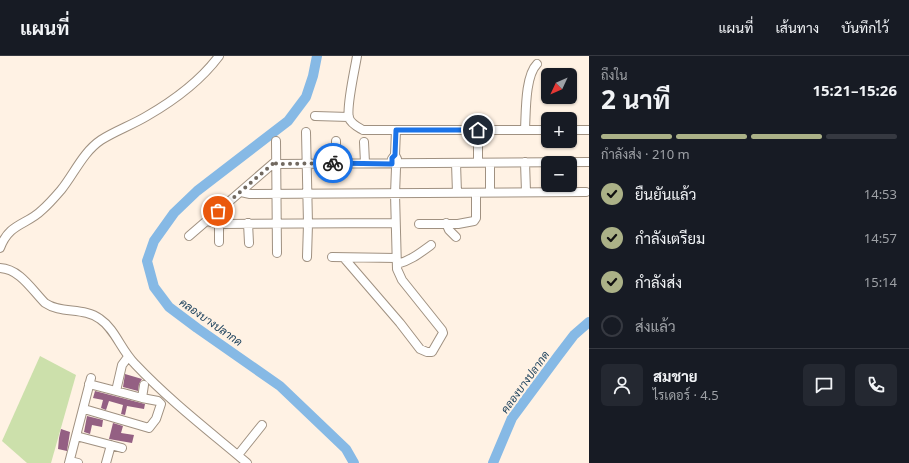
<!DOCTYPE html>
<html lang="th">
<head>
<meta charset="utf-8">
<style>
	body { margin:0; font-family:"Noto Sans",Sarabun,sans-serif; background:#242831; color:#f1f3f6; height:100vh; display:flex; flex-direction:column; font-size:15px; white-space:nowrap }
	* { box-sizing:border-box; margin:0 }
	p { font-size:13px; color:#9ea1a6 }
	.icon { flex:none; width:22px; height:22px; fill:none; stroke:currentColor; stroke-width:2; stroke-linecap:round; stroke-linejoin:round }
	.map { position:relative; flex:1; overflow:hidden }
	.details { display:flex; flex-direction:column; background:#171b24; width:320px }
	.details>* { flex:none }
	.needle { width:26px; rotate:226deg }
	.tools { position:absolute; left:541px; top:12px; display:grid; gap:8px }
	.tools a { display:grid; place-items:center; width:36px; height:36px; border-radius:6px; background:#171b24; box-shadow:0 1px 3px #0004; font-size:20px }
	.pin { position:absolute; display:grid; place-items:center; width:34px; height:34px; color:#fff; margin:-17px; border:2px solid #fff; border-radius:50%; box-shadow:0 1px 4px #0007 }
	.courier { position:absolute; display:grid; place-items:center; width:40px; height:40px; margin:-20px; border:3px solid #1a73e8; border-radius:50%; background:#fff; color:#222; box-shadow:0 1px 5px #0007 }
	.overview em { font-style:normal; font-weight:700 }
	.overview div { display:flex; flex-direction:column-reverse }
	.overview { display:flex; align-items:center; justify-content:space-between; height:68px; padding:0 12px }
	h1 { font-size:26px; font-weight:700; line-height:30px }
	.bar { display:grid; grid-template-columns:repeat(4,1fr); gap:6px 4px; align-content:center; height:48px; padding:0 12px }
	.bar i { height:5px; border-radius:3px; background:#363941 }
	.bar .on { background:#abb187 }
	.bar p { grid-column:span 4 }
	.line { display:flex; align-items:center; gap:10px; padding:0 12px; border-top:1px solid #363941 }
	.line div { flex:1 }
	.round { display:grid; place-items:center; flex:none; width:42px; height:42px; border-radius:6px; background:#242831 }
	ol { padding:0 12px; list-style:none }
	li { display:flex; align-items:center; gap:12px; height:44px }
	li p { margin-inline-start:auto }
	li .icon { padding:4px; border-radius:50%; background:#abb187; color:#111; stroke-width:4 }
	li:last-child { color:#9ea1a6 }
	li i { width:22px; height:22px; border:2px solid #363941; border-radius:50% }
	header { display:flex; align-items:center; gap:24px; box-sizing:border-box; height:56px; padding:0 20px; background:#171b24; border-bottom:1px solid #363941 }
	header strong { font-size:19px }
	nav { display:flex; gap:22px; margin-inline-start:auto; font-size:14px }
	main { display:flex; flex:1; min-height:0 }
	.map>svg:first-child { display:block }
	.green { fill:#cce0ab }
	.lines { fill:none; stroke-linecap:round; stroke-linejoin:round }
	.river { stroke:#86b9e5; stroke-width:10 }
	.building { fill:#946083 }
	.minor-casing { stroke:#a09181; stroke-width:10 }
	.minor { stroke:#fff; stroke-width:8 }
	.done { stroke:#716960; stroke-width:4; stroke-dasharray:0 7.2 }
	.route { stroke:#1a73e8; stroke-width:5 }
	.labels { text-anchor:middle; stroke-width:4; stroke-linejoin:round; paint-order:stroke }
	.water-label { font-size:11px; font-style:italic; fill:#143b58; stroke:#fff2e4 }
</style>
</head>
<body>
<header>
<strong>แผนที่</strong>
<nav><a>แผนที่</a><a>เส้นทาง</a><a>บันทึกไว้</a></nav>
</header>
<main>
<div class="map">
<svg width="589" height="407" viewBox="0 0 589 407">
	<rect width="100%" height="100%" fill="#fff2e4"/>
	<!-- green -->
	<path class="green" d="M40,300L76,319L51,407H27L2,385Z"/>
	<g class="lines">
		<!-- river -->
		<path class="river" d="M317,0L313,20L306,41L288,65L197,135L174,157L154,185L147,205L154,231L169,251L197,272L280,330L346,393L354,407
			M493,407L512,362L558,300L574,279L589,266"/>
	</g>
	<!-- building -->
	<path class="building" d="M125,318L142,323L139,328L138,335L123,331Z
		M95,335L145,348L144,353L127,350L125,359L121,358L123,349L109,345L106,354L101,352L103,344L93,342Z
		M87,360L103,364L102,371L92,369L90,378L84,376Z
		M113,367L123,370L121,377L134,379L132,387L109,383Z
		M61,373L70,376L67,395L58,393L59,382Z"/>
	<g class="lines">
		<defs>
			<path id="minor" d="M357,0C355,13 346,51 349,62C351,68 358,71 363,74H548
				M315,60L349,61
				M525,73C526,56 525,20 537,8
				M478,74V106
				M570,74H589
				M306,76L308,168L307,201
				M276,85L277,197
				M364,86L365,107
				M392,103L395,99L396,74
				M525,106L526,136
				M336,107V85
				M456,107L457,137
				M276,108L589,106
				M241,136L250,138L586,136
				M490,136V107
				M207,165L222,168L395,167
				M248,167L249,187
				M446,167L449,174L456,181
				M419,168H458L474,165L476,162V137
				M189,180L276,105
				M219,186V168
				M0,192C9,167 27,169 42,154C49,148 55,141 61,134C74,118 83,96 101,84C115,75 132,69 147,60C173,45 201,24 219,0
				M332,201L396,202
				M344,202L400,267L420,293L427,296H432L443,277L442,274L402,224L397,213L395,138L396,112L397,108V103L395,99
				M397,208C410,205 420,197 431,189
				M0,212C20,213 32,234 45,247C61,258 84,251 100,263C115,273 121,294 135,308C170,345 208,374 247,407
				M89,328L116,335L122,309L128,301
				M116,335L142,342
				M84,353L149,372L156,363L161,348L158,345L142,342L144,329
				M76,380L122,392
				M238,399L262,369
				M70,405L78,407
				M69,407L91,322
				M106,407L111,389"/>
		</defs>
		<!-- minor casing -->
		<use href="#minor" class="minor-casing"/>
		<!-- minor -->
		<use href="#minor" class="minor"/>
	</g>
	<g class="lines">
		<!-- done -->
		<path class="done" d="M218,155L276,105V108L333,107"/>
		<!-- route -->
		<path class="route" d="M333,107L392,108V102L395,99L396,74H478"/>
	</g>
	<g class="labels">
		<!-- water labels -->
		<g class="water-label">
			<text transform="translate(211 266) rotate(35)" y="4">คลองบางปลากด</text>
			<text transform="translate(525 326) rotate(-54)" y="4">คลองบางปลากด</text>
		</g>
	</g>
</svg>
<div class="tools">
<a><svg class="needle" viewBox="-14 -14 28 28"><path d="M0-13l5 13h-10z" fill="#e53935"/><path d="M0 13l5-13h-10z" fill="#9ea1a6"/></svg></a>
<a>+</a>
<a>−</a>
</div>
<div class="pin" style="left:218px;top:155px;background:#ea580c"><svg class="icon" aria-label="bag" viewBox="0 0 24 24"><path d="M5 8h14l-1 12H6zM9 8a3 3 0 0 1 6 0"/></svg></div>
<div class="pin" style="left:478px;top:74px;background:#1f2937"><svg class="icon" aria-label="home" viewBox="0 0 24 24"><path d="M3 11l9-7 9 7M6 9v11h12V9"/></svg></div>
<div class="courier" style="left:333px;top:107px"><svg class="icon" aria-label="bike" viewBox="0 0 24 24"><circle cx="6" cy="16" r="4"/><circle cx="18" cy="16" r="4"/><path d="M6 16l4-8h5l3 8M10 8l3 8H6M13 5h3"/></svg></div>
</div>
<section class="details">
<div class="overview"><div><h1>2 นาที</h1><p>ถึงใน</p></div><em>15:21–15:26</em></div>
<div class="bar"><i class="on"></i><i class="on"></i><i class="on"></i><i></i><p>กำลังส่ง · 210 m</p></div>
<ol>
<li><svg class="icon" aria-label="check" viewBox="0 0 24 24"><path d="M5 12l5 5 9-10"/></svg>ยืนยันแล้ว<p>14:53</p></li>
<li><svg class="icon" aria-label="check" viewBox="0 0 24 24"><path d="M5 12l5 5 9-10"/></svg>กำลังเตรียม<p>14:57</p></li>
<li><svg class="icon" aria-label="check" viewBox="0 0 24 24"><path d="M5 12l5 5 9-10"/></svg>กำลังส่ง<p>15:14</p></li>
<li><i></i>ส่งแล้ว</li>
</ol>
<div class="line" style="height:72px"><a class="round"><svg class="icon" aria-label="person" viewBox="0 0 24 24"><circle cx="12" cy="8" r="4"/><path d="M4 21q1-7 8-7t8 7"/></svg></a><div><b>สมชาย</b><p>ไรเดอร์ · 4.5</p></div><a class="round"><svg class="icon" aria-label="chat" viewBox="0 0 24 24"><path d="M4 5h16v11H9l-5 4z"/></svg></a><a class="round"><svg class="icon" aria-label="phone" viewBox="0 0 24 24"><path d="M5 4h4l2 5-3 2q2 4 5 5l2-3 5 2v4C11 20 4 13 5 4z"/></svg></a></div>
</section>
</main>
</body>
</html>
